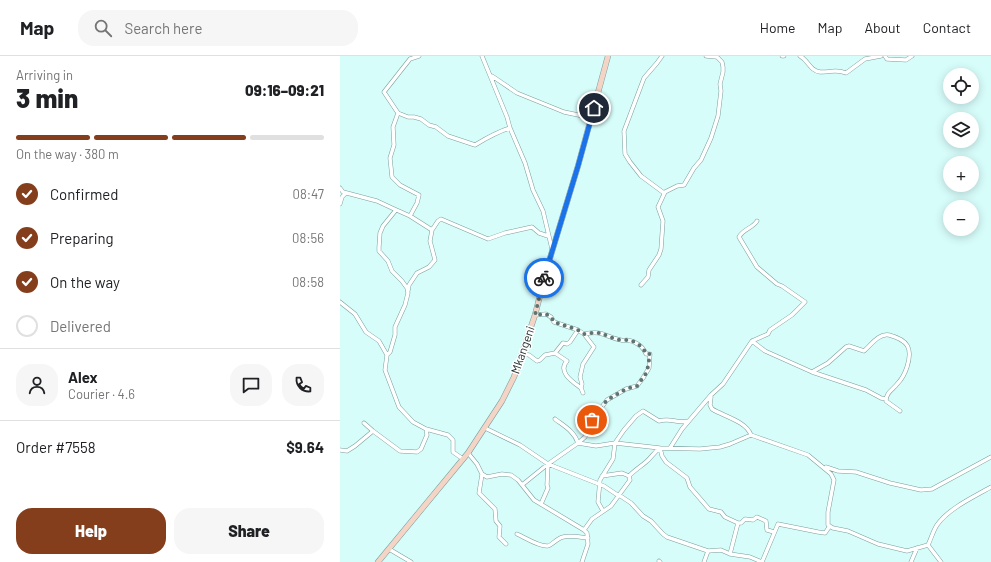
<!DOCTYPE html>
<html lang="en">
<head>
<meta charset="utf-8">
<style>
	body { margin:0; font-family:Barlow,sans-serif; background:#f6f6f6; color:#202124; height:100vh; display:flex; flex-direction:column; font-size:15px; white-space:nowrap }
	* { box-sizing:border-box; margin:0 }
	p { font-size:13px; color:#757577 }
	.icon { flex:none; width:22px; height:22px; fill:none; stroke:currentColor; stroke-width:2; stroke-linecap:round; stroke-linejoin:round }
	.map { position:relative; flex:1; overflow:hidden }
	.sheet { display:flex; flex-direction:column; background:#fff; width:340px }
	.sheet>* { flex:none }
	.tools { position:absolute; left:603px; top:12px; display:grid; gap:8px }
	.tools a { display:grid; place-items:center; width:36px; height:36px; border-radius:50%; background:#fff; box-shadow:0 2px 10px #0003; font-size:20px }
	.pin { position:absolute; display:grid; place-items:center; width:34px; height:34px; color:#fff; margin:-17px; border:2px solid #fff; border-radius:50%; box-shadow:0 1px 4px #0007 }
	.courier { position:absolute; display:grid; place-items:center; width:40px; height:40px; margin:-20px; border:3px solid #1a73e8; border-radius:50%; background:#fff; color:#222; box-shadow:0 1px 5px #0007 }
	.headline em { font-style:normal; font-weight:800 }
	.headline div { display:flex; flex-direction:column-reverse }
	.headline { display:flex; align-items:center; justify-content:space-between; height:68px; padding:0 16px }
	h1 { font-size:26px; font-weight:800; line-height:30px }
	.bar { display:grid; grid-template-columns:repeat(4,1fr); gap:6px 4px; align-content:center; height:48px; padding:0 16px }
	.bar i { height:5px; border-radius:3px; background:#e0e0e0 }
	.bar .active { background:#853e1c }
	.bar p { grid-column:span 4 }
	.line { display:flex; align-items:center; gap:10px; padding:0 16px; border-top:1px solid #e0e0e0 }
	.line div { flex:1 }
	.round { display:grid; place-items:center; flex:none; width:42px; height:42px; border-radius:16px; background:#f6f6f6 }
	ol { padding:0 16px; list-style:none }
	li { display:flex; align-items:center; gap:12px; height:44px }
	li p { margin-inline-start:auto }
	li .icon { padding:4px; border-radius:50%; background:#853e1c; color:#fff; stroke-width:4 }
	li:last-child { color:#757577 }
	li i { width:22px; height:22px; border:2px solid #e0e0e0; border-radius:50% }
	.action { display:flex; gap:8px; margin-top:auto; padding:8px 16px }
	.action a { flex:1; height:46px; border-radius:16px; background:#853e1c; color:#fff; font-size:16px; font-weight:800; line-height:46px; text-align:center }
	.action a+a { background:#f6f6f6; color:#202124 }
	header { display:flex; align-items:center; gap:24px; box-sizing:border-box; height:56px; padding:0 20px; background:#fff; border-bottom:1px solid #e0e0e0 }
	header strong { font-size:19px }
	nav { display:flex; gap:22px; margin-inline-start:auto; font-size:14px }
	.search { width:280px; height:36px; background:#f6f6f6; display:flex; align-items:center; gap:10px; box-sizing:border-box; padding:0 14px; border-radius:16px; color:#757577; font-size:15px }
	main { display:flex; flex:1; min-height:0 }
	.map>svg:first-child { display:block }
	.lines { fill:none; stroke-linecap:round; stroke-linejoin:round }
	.street-casing { stroke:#7a9e9d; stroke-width:4.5 }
	.secondary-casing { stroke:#7a9e9d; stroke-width:6 }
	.street { stroke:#fff; stroke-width:3.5 }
	.secondary { stroke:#f3d4c5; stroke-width:5 }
	.done { stroke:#5d7472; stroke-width:4; stroke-dasharray:0 7.2 }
	.route { stroke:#1a73e8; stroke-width:5 }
	.labels { text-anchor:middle; stroke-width:3; stroke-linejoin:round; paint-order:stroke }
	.street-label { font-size:12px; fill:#1b2a29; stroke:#fff }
</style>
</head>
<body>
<header>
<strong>Map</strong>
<div class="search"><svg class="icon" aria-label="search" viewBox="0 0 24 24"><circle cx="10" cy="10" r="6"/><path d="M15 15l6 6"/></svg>Search here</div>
<nav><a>Home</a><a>Map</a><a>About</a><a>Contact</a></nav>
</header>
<main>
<section class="sheet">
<div class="headline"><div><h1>3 min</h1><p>Arriving in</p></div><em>09:16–09:21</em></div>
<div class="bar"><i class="active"></i><i class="active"></i><i class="active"></i><i></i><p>On the way · 380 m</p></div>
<ol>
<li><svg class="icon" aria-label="check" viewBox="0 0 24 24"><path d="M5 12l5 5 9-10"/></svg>Confirmed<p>08:47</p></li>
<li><svg class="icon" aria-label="check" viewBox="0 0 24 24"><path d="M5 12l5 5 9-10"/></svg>Preparing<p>08:56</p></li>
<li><svg class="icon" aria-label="check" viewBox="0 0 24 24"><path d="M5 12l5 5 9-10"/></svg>On the way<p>08:58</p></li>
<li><i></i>Delivered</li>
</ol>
<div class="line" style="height:72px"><a class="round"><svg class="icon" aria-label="person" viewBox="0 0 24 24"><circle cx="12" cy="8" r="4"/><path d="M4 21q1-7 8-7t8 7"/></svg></a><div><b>Alex</b><p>Courier · 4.6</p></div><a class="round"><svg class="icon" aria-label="chat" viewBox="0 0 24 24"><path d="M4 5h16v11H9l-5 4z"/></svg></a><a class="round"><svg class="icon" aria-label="phone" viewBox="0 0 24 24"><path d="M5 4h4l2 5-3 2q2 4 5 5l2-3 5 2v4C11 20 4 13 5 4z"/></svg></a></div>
<div class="line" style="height:52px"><div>Order #7558</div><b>$9.64</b></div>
<div class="action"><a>Help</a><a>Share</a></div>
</section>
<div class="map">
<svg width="651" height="506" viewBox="0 0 651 506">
	<rect width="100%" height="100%" fill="#d7fdfb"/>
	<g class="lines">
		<defs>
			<path id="street" d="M322,0L317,7L304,22L284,75L285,98L290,106L301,120L324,137
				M366,0L377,1
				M442,0H444
				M460,0C469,5 469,14 480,16C491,17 494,12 506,17L525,3L541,0
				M545,0L547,3L566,4L572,0
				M152,20L177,37L224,56L243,60L250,65
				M58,57L68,61H74L81,63L89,69L96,71L108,80L135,89C145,83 160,75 170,72L167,61L142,0
				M170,72L185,107L193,134L203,155L212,193
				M0,132L3,136L37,145L52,152L70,160L92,174L98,165L101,163L148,183L165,177L192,171L199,177L208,180
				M0,148L2,141L6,137
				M70,160L77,147L79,139L60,129L52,121L50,102L54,89L53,71L58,57L44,36L70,3L79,0
				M301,229L308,221L309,214L319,199L321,193L323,165L318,151L325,136L337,130L344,129L354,112L361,104L371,82L378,60L381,35L380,28L383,16V11L382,6L376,0
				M68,235L69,229L77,217L89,211L95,204L90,185L92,174
				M0,246L15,258L26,276L39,285L47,299L45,314L59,351L73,366L86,373L108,379L113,384V396L123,403
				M195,259L206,258L211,261L214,266L238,274L244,278C265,274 264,281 281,284C283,285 285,284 287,284C295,285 303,290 306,298H310L309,312L303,322L297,330L286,333L267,344L252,364L245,381L238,387C234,375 224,370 215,363
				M412,285L425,295L472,316L526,334L541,342L546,343
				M215,297L227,305C217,316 233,326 241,332
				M183,298L189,299L197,305L200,304L205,299L215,297L223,287L227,288L230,286L238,274
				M47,299L50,296L55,279V271L65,249L68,237L67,232L62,225L52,215L48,205L39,195V191L40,177L43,170L56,154
				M472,316L488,307L506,291L509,290L524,295C531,289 539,277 549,279C568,284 573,292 567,311C565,317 562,323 558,327C553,334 546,336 546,345L560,355
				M243,337L241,332L242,328L240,321L243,308L254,291L244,278
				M371,341L370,349L372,353C383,360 406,365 411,379
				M24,367L33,375L60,395L77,396L81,393L87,379L86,373
				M145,372L180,389L208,408L264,430L279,440
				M330,392L342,373L371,339L383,328L412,285L428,278L430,274L452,259L465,246L442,230L437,228L417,211L399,181C403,173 413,172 417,165
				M0,394L7,395L15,390L33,375
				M128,397L137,408L142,418L147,421L162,418L171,419L178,424L194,444L244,474L247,477L248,488L242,506
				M486,411L498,415L516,416L550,427L581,434L592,433L651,401
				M142,418L139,437L155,453L156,465L160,470L159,481L166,488
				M262,420L282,417L289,420C295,414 300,411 306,406C312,401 314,396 320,392L322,400L326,406L347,422L350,431L369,453L381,456L385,461L398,467
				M182,429L208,408L238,387L256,390L275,387L320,392L360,393L380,391L390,388L411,379L468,399L491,418L494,424L488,456V469L493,472L508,475L538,488L567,495L588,489C591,483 593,475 597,469C609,452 634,441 651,431
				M279,439L291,447L303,460L311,465L323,478L327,481L368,495L381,494L390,498L410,501L422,506
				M201,448L208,432L207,429L208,408
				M263,455L258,446L260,424L273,403L275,387L284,374L296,360L303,355L319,365C331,361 336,368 349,365
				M244,474L252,463L271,450L290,424L289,420
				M177,478C186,482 197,490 207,490C210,491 217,482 223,481C230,479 240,481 248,482
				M588,489L601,506
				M49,493L71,506
				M390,498L398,467H401L405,463L413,464L417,461L426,465L427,474L434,476
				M319,505L320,506
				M364,506L368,495
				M422,506L438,468L478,476L485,477L490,470
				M571,506L577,492"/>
			<path id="secondary" d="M38,506L128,397L162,345L174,321L195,259L207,212L238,110L268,0"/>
		</defs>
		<!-- street casing -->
		<use href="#street" class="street-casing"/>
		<!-- secondary casing -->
		<use href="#secondary" class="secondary-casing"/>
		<!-- street -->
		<use href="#street" class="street"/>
		<!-- secondary -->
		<use href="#secondary" class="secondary"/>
	</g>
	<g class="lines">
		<!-- done -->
		<path class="done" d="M204,222L195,259L206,258L211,261L214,266L238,274L244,278C265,274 263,281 281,284C283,285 285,284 287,284C295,285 303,290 306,298H310L307,316L297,330L286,333L267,344L252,364"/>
		<!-- route -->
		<path class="route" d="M204,222L238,110L254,52"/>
	</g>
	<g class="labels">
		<!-- street labels -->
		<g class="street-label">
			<text transform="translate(183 294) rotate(-71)" y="4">Mkangeni</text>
		</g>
	</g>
</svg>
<div class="tools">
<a><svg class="icon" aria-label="locate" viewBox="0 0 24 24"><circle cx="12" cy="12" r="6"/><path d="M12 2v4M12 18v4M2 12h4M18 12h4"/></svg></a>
<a><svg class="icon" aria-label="layers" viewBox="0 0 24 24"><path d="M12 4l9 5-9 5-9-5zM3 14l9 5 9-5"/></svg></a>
<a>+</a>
<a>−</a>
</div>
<div class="pin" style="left:252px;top:364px;background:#ea580c"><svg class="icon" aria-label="bag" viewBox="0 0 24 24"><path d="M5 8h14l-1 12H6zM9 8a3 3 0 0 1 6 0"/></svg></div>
<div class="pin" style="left:254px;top:52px;background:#1f2937"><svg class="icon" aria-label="home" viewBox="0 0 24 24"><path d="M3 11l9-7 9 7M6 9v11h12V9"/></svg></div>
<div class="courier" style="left:204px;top:222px"><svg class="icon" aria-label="bike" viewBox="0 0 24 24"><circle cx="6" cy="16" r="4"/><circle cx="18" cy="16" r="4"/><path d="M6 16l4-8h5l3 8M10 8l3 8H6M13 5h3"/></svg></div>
</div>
</main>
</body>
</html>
